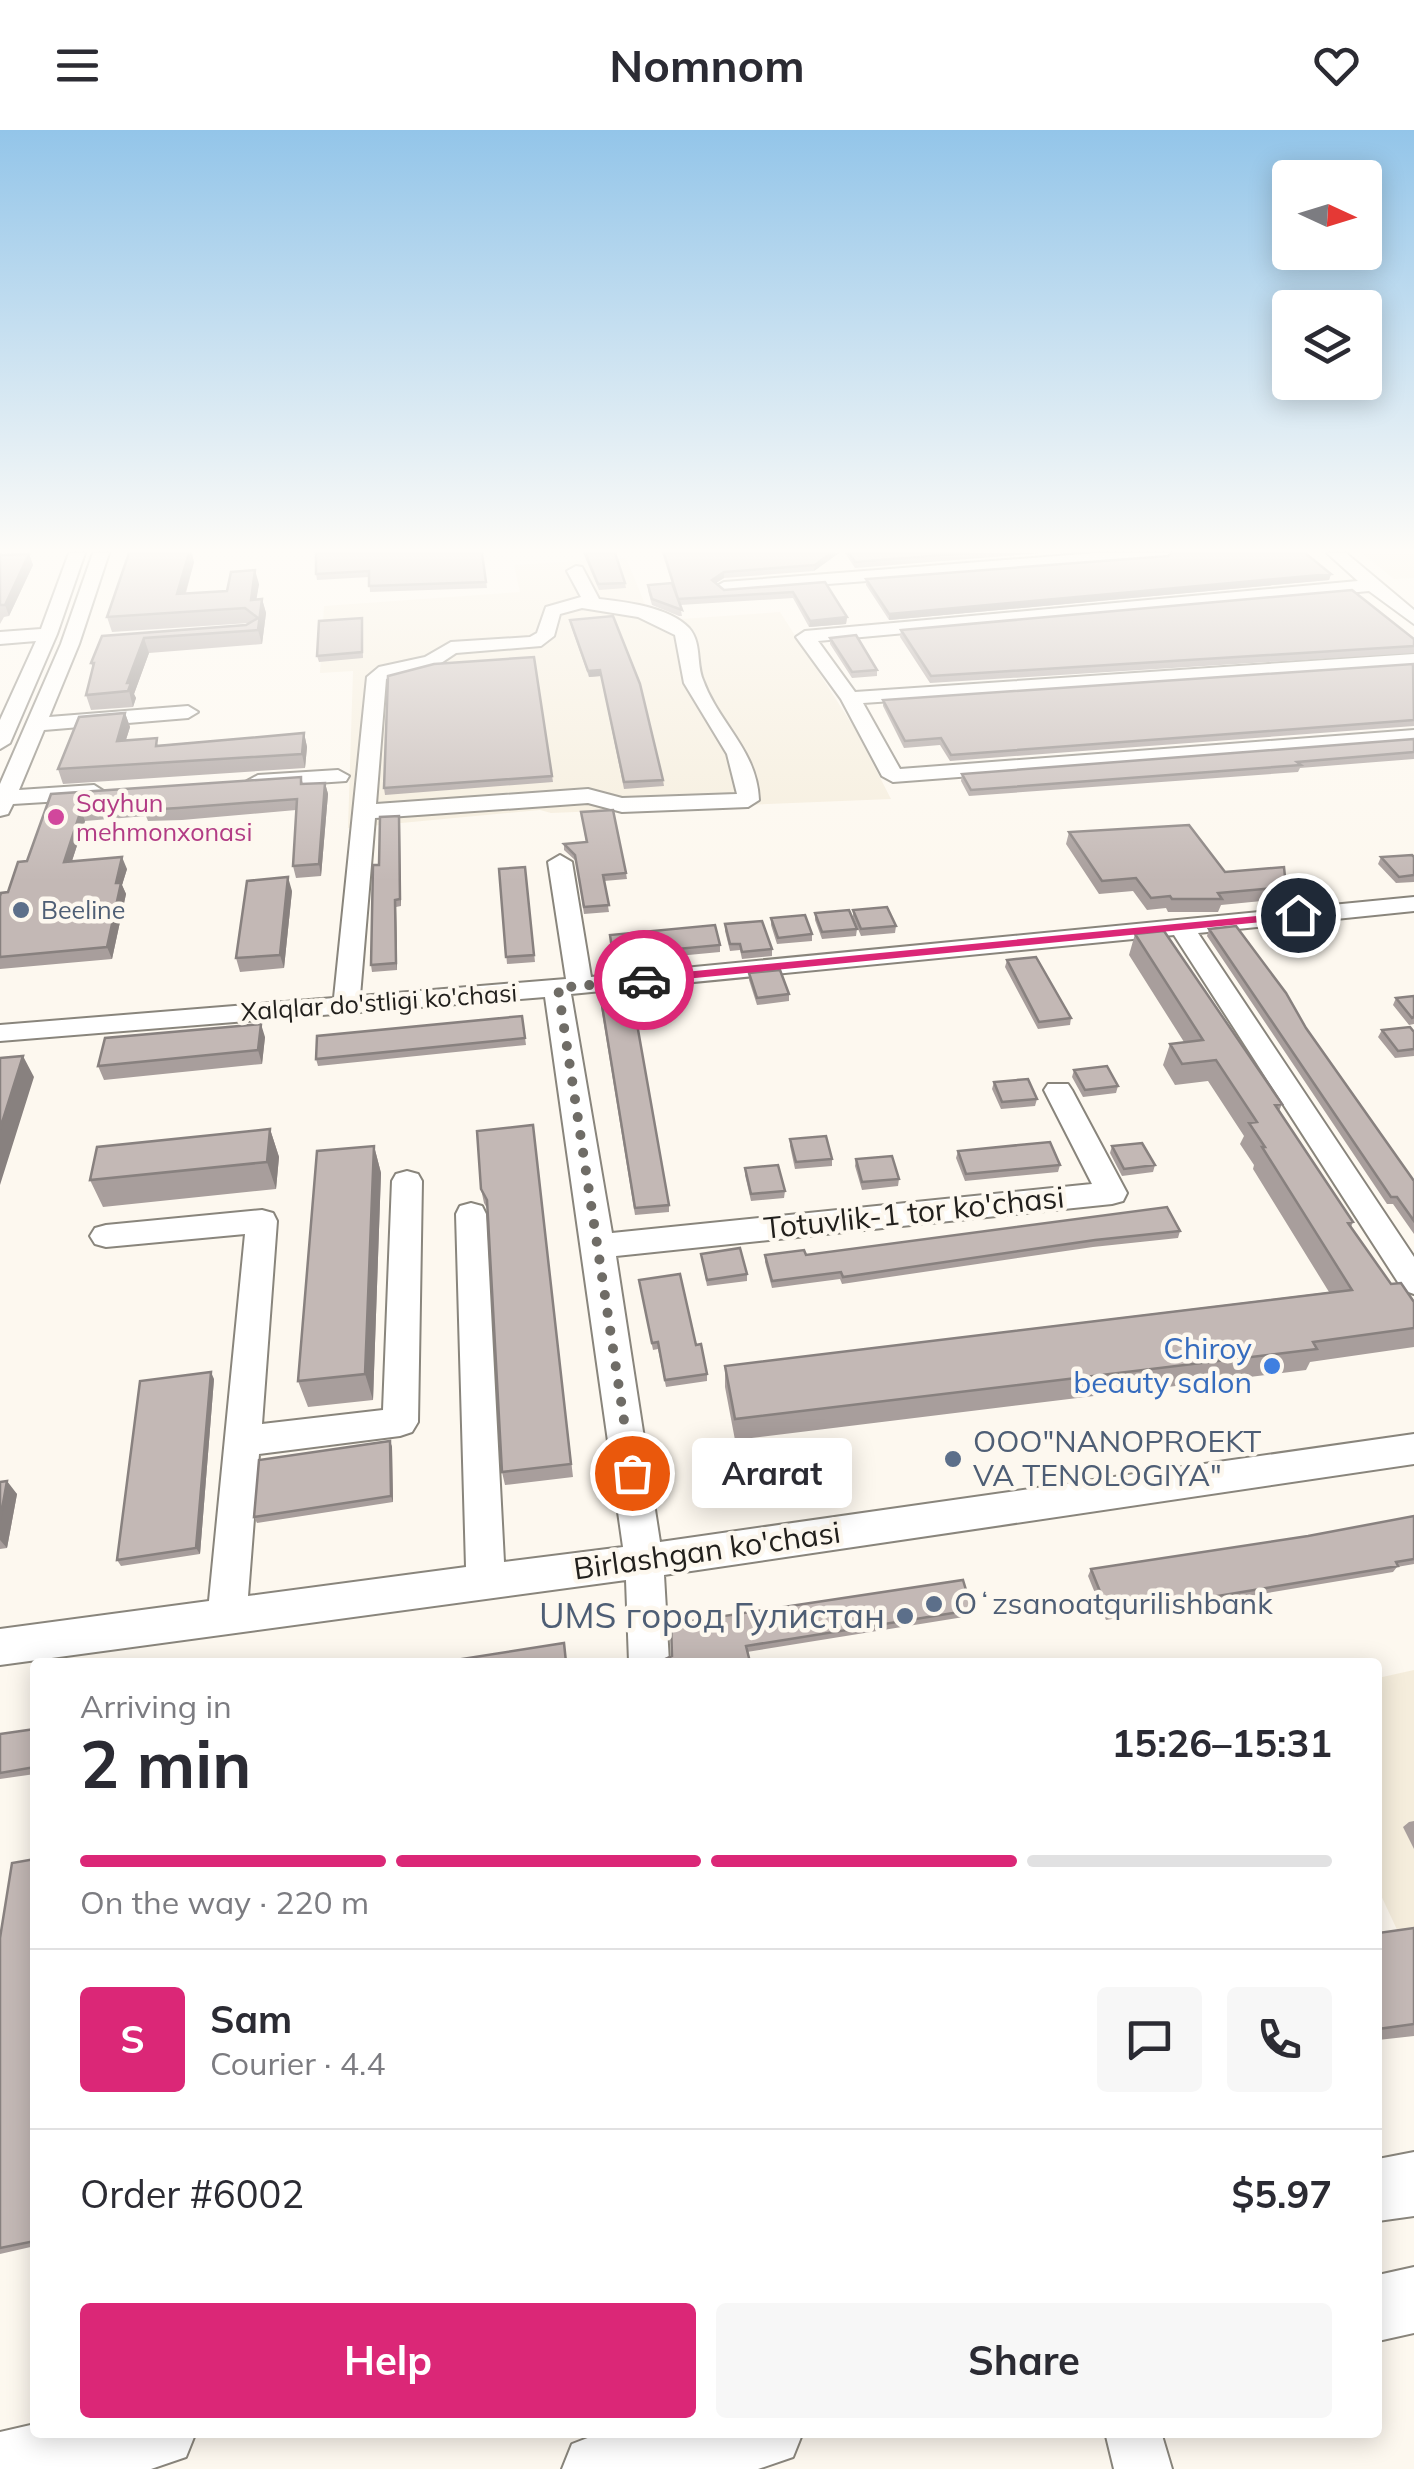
<!DOCTYPE html>
<html lang="en">
<head>
<meta charset="utf-8">
<style>
	body { margin:0; font-family:Mulish,sans-serif; background:#f7f7f7; color:#2b2b33; height:100vh; display:flex; flex-direction:column; font-size:38px; white-space:nowrap }
	* { box-sizing:border-box; margin:0 }
	p { font-size:32px; color:#7c7c81 }
	.icon { flex:none; width:55px; height:55px; fill:none; stroke:currentColor; stroke-width:2; stroke-linecap:round; stroke-linejoin:round }
	.map { position:relative; flex:1; overflow:hidden }
	.details { position:absolute; left:30px; top:1528px; width:1352px; height:780px; display:flex; flex-direction:column; background:#fff; border-radius:10px; box-shadow:0 5px 25px #0003 }
	.details>* { flex:none }
	.needle { width:65px; rotate:94deg }
	.controls { position:absolute; left:1272px; top:30px; display:grid; gap:20px }
	.controls a { display:grid; place-items:center; width:110px; height:110px; border-radius:10px; background:#fff; box-shadow:0 5px 25px #0003; font-size:50px }
	.pin { position:absolute; display:grid; place-items:center; width:85px; height:85px; color:#fff; margin:-42px; border:5px solid #fff; border-radius:50%; box-shadow:0 2px 10px #0007 }
	.courier { position:absolute; display:grid; place-items:center; width:100px; height:100px; margin:-50px; border:8px solid #db2777; border-radius:50%; background:#fff; color:#222; box-shadow:0 2px 12px #0007 }
	.bubble { position:absolute; height:70px; border-radius:10px; background:#fff; box-shadow:0 5px 25px #0003; font-size:32px; font-weight:700; line-height:70px; text-align:center }
	.head em { font-style:normal; font-weight:700 }
	.head div { display:flex; flex-direction:column-reverse }
	.head { display:flex; align-items:center; justify-content:space-between; height:170px; padding:0 50px }
	h1 { font-size:65px; font-weight:700; line-height:75px }
	.bar { display:grid; grid-template-columns:repeat(4,1fr); gap:15px 10px; align-content:center; height:120px; padding:0 50px }
	.bar i { height:12px; border-radius:8px; background:#e1e1e2 }
	.bar .on { background:#db2777 }
	.bar p { grid-column:span 4 }
	.line { display:flex; align-items:center; gap:25px; padding:0 50px; border-top:2px solid #e1e1e2 }
	.line div { flex:1 }
	.round { display:grid; place-items:center; flex:none; width:105px; height:105px; border-radius:10px; background:#f7f7f7 }
	.primary-button { display:flex; gap:20px; margin-top:auto; padding:20px 50px }
	.primary-button a { flex:1; height:115px; border-radius:10px; background:#db2777; color:#fff; font-size:40px; font-weight:700; line-height:115px; text-align:center }
	.primary-button a+a { background:#f7f7f7; color:#2b2b33 }
	header { display:flex; justify-content:space-between; align-items:center; height:130px; padding:0 50px; background:#fff; font-size:45px; font-weight:700 }
	.map>svg:first-child { display:block }
	.built { fill:#f5eddc }
	.lines { fill:none; stroke-linecap:round; stroke-linejoin:round }
	.minor-casing { stroke:#89857c; stroke-width:4 }
	.major-casing { stroke:#89857c; stroke-width:4 }
	.minor { fill:#fff; fill-rule:evenodd }
	.major { fill:#fff; fill-rule:evenodd }
	.wall { fill:#a89e9c }
	.shaded-wall { fill:#88817f }
	.building { fill:#c3b8b5; stroke:#88817f; stroke-width:2.5 }
	.route { fill:#db2777 }
	.done { stroke:#6f6c66; stroke-width:10; stroke-dasharray:0 18 }
	.hotel-dot { fill:#d1479c; stroke:#fdf8ef; stroke-width:4 }
	.service-dot { fill:#5c6f8a; stroke:#fdf8ef; stroke-width:4 }
	.shop-dot { fill:#3f7fe0; stroke:#fdf8ef; stroke-width:4 }
	.labels { text-anchor:middle; stroke-width:9; stroke-linejoin:round; paint-order:stroke }
	.far-hotel-label { font-size:25px; fill:#b23c85; stroke:#fdf8ef; text-anchor:start }
	.far-service-label { font-size:25px; fill:#4e5e75; stroke:#fdf8ef; text-anchor:start }
	.far-street-label { font-size:25px; fill:#22201d; stroke:#fdf8ef }
	.street-label { font-size:30px; fill:#22201d; stroke:#fdf8ef }
	.shop-label { font-size:30px; fill:#366cbe; stroke:#fdf8ef; text-anchor:end }
	.service-label { font-size:30px; fill:#4e5e75; stroke:#fdf8ef; text-anchor:start }
	.near-service-label { font-size:35px; fill:#4e5e75; stroke:#fdf8ef; text-anchor:end }
</style>
</head>
<body>
<header><svg class="icon" aria-label="menu" viewBox="0 0 24 24"><path d="M4 6h16M4 12h16M4 18h16"/></svg>Nomnom<svg class="icon" aria-label="heart" viewBox="0 0 24 24"><path d="M12 20l-8-8c-3-5 5-10 8-4 3-6 11-1 8 4z"/></svg></header>
<div class="map">
<svg width="1414" height="2339" viewBox="0 0 1414 2339">
	<rect width="100%" height="100%" fill="#fdf8ef"/>
	<!-- built -->
	<path class="built" d="M1362,423H1414V448L1394,449Z
		M626,428L652,491L780,482L855,599L891,669L551,683L540,680L348,698L353,541L320,543L324,476L520,462L514,435Z
		M1414,1540V1836L1378,1759V1548Z"/>
	<g class="lines">
		<defs>
			<path id="minor" d="M69,423H85L57,504L10,613L0,619V590L36,511L0,514V502L41,499Z
				M93,423H109L79,514L49,587L188,576L198,582L188,588L44,600L19,660L94,655L105,662L94,669L13,674L8,684L0,686V654L61,514Z
				M1096,423H1174L1166,428L724,462L715,457L724,452Z
				M1327,423H1346L1414,480V494L1369,461L818,511L855,562L1414,524V536L863,573L900,639L1414,600V612L893,652L882,646L841,569L796,507L805,501L1358,451Z
				M576,436L582,437L599,469C626,472 669,477 689,498C702,513 696,533 703,550C719,594 757,620 759,670L748,677L622,682L588,673L375,688L360,866L566,849L548,732L560,725L572,732L591,847L1414,767V781L1198,803L1414,1127V1164L1403,1160L1174,805L571,864L612,1103L1092,1054L1044,960L1048,954H1068L1072,960L1127,1063L1123,1071L1112,1074L616,1126L660,1412L1414,1304V1334L664,1445L669,1532H629L626,1450L0,1535V1499L209,1471L245,1104L106,1117L95,1114L90,1106L95,1098L106,1095L262,1080L273,1083L277,1091L262,1294L383,1280L392,1051L396,1044L407,1041L418,1044L422,1051L418,1292L412,1302L400,1306L259,1324L248,1466L466,1437L456,1084L460,1076L471,1073L482,1076L486,1084L504,1432L623,1417L545,867L0,911V895L334,868L367,547L379,537L425,527L451,512L530,507L537,503L546,477L581,467L567,441ZM582,478L638,487L675,505L684,553L727,624L737,664L622,668L588,659L376,674L386,549L438,535L456,523L541,516L554,506L560,484Z
				M338,640L349,646L346,651L258,657L247,651L258,645Z
				M1105,2302H1161L1172,2339H1114Z"/>
			<path id="major" d="M1414,2022V2086L1378,2091V2029Z
				M1414,2137V2203L1378,2211V2145Z
				M35,2294V2302H196L186,2327L151,2339H0V2302Z
				M603,2302H803L793,2327L758,2339H562L572,2314Z"/>
		</defs>
		<!-- minor casing -->
		<use href="#minor" class="minor-casing"/>
		<!-- major casing -->
		<use href="#major" class="major-casing"/>
		<!-- minor -->
		<use href="#minor" class="minor"/>
		<!-- major -->
		<use href="#major" class="major"/>
	</g>
	<!-- wall -->
	<path class="wall" d="M0,423L3,425L29,424L33,435L9,486L4,487L0,494Z
		M482,423L487,458L370,462L369,447L317,450L316,444Z
		M583,423H615L625,453L626,458L599,460Z
		M662,423H839L814,441L724,448L716,453L724,460L825,452L847,487L846,494L809,497L793,468L680,475L682,486H679L652,475L648,461V455L672,453Z
		M845,423H1043L855,438Z
		M1168,426L1331,444L1329,450L889,490L866,455V449Z
		M194,432L186,463L227,461L259,454L256,469H262L266,483L262,514L149,523L134,564L136,568L133,577L91,580L86,565L93,538L91,533L102,506L246,495L249,493L112,502L107,487Z
		M362,488L363,528L319,532L317,526Z
		M570,490L663,650L664,656L624,659L601,546L589,547L571,496Z
		M901,500L1414,509V523L930,553L900,507Z
		M830,508L877,540V546L852,548L830,514Z
		M534,527L553,652L385,665L384,658Z
		M1414,534V596L950,631L940,615L904,618L883,576V570Z
		M125,583L130,597L126,610L159,615L304,603L307,617L305,638L63,654L58,639Z
		M1414,609V629L1300,638L1298,642L969,666L961,651L962,644Z
		M301,647L303,654L325,653L328,664L321,746L296,748L293,736L296,680L182,690L148,691L146,686L85,691L72,731L127,739L122,755L126,764L112,829L0,839V766L8,762L27,731L51,664Z
		M581,682L626,743L627,749L604,751L609,782L584,784L576,731L564,720V714L586,712Z
		M399,686L401,776L396,777L397,840L372,842L371,835L379,735Z
		M1069,702L1225,742L1286,757L1282,769L1221,775L1218,782H1168L1166,778L1147,780L1133,761L1099,764L1066,714Z
		M1381,727H1414V752L1396,753L1378,734Z
		M525,737L535,832L507,834L499,739Z
		M292,761L284,838L240,842L236,828Z
		M853,780L896,796L895,803L861,806L853,787Z
		M815,783L857,799L856,806L822,809L815,790Z
		M771,788L812,804V811L777,814L771,795Z
		M725,794L772,819V826L742,829L740,820L730,821L725,801Z
		M1209,799L1306,898L1414,1051V1104L1393,1074H1387L1207,806Z
		M1135,804L1282,974L1279,981L1353,1092L1351,1097L1391,1154L1414,1172V1217L1310,1232L1306,1240L735,1310L725,1257V1236L1329,1162L1253,1039L1254,1035L1240,1014L1244,1006L1208,951L1175,955L1163,935L1170,914L1184,912L1129,825Z
		M610,805L720,815V822L614,832Z
		M1007,830L1071,888L1070,895L1038,899L1005,837Z
		M749,843L789,864V871L757,875L749,850Z
		M1414,866V894L1409,895L1393,875L1396,868Z
		M600,870L669,1075V1082L635,1085Z
		M522,886L526,915L318,936L316,929Z
		M1382,900L1414,902V926L1395,928L1378,907Z
		M265,907L262,934L104,950L98,936Z
		M1074,940L1118,956L1116,963L1083,967L1072,947Z
		M994,952L1037,969L1035,976L1001,979L992,959Z
		M533,995L573,1347L505,1355L502,1342L488,1080L484,1073L481,1059Z
		M270,999L279,1027L276,1059L103,1077L90,1050Z
		M790,1009L832,1029V1036L795,1039L790,1016Z
		M374,1016L381,1043L373,1270L308,1277L298,1251Z
		M1112,1016L1155,1035L1153,1042L1122,1046L1110,1023Z
		M958,1021L1060,1035L1058,1042L965,1051L956,1028Z
		M856,1029L899,1049L898,1056L862,1060L855,1036Z
		M745,1038L785,1061L784,1068L751,1071L745,1045Z
		M1180,1101L1178,1108L1093,1117L842,1154L840,1149L772,1158L765,1132V1125H806Z
		M701,1124L747,1144V1151L707,1156Z
		M639,1150L696,1215L707,1244V1251L666,1257L658,1219L653,1220Z
		M214,1249L200,1424L121,1436L117,1430Z
		M390,1311L392,1317L393,1372L257,1393L254,1387Z
		M0,1352L17,1364L7,1418L0,1419Z
		M1414,1386V1434L1397,1437L1393,1442L1106,1490L1088,1446L1091,1439L1308,1406Z
		M972,1480L970,1486L747,1522L663,1530Z
		M35,1599V1644L0,1649V1604Z
		M1414,1691V1719L1403,1697L1409,1692Z
		M35,1729V2116L0,2124V1808Z
		M1414,1798V1906L1378,1910V1803Z"/>
	<!-- shaded-wall -->
	<path class="shaded-wall" d="M189,423H192L194,432L181,478L177,464Z
		M831,423H839L814,441L815,435Z
		M29,424L33,435L9,486L5,475Z
		M255,440L259,454L254,484L251,470Z
		M724,442V448L711,456L712,450Z
		M1331,444L1329,450L889,490V484Z
		M262,469L266,483L262,514L258,500Z
		M847,487L846,494L809,497L810,491Z
		M144,508L149,523L134,564L136,568L133,577L127,553Z
		M600,540L601,546L589,547L588,541Z
		M125,583L130,597L121,625L117,611Z
		M304,603L307,617L305,638L302,624Z
		M325,653L328,664L321,746L319,734Z
		M81,680L85,691L68,743L64,732Z
		M399,686L400,693L401,776L400,769Z
		M122,727L127,739L122,755L126,764L112,829L107,817L116,753Z
		M288,747L292,761L284,838L280,825Z
		M395,770L396,777L397,840L396,833Z
		M261,894L265,907L262,934L258,920Z
		M23,926L34,947L0,1055V999Z
		M270,999L279,1027L276,1059L267,1032Z
		M374,1016L381,1043L373,1270L365,1244Z
		M211,1242L214,1249L200,1424L196,1418Z
		M390,1311L392,1317L393,1372L391,1366Z
		M7,1351L17,1364L7,1418L0,1410V1390Z"/>
	<!-- building -->
	<path class="building" d="M129,423H189L177,464L227,461L231,442L255,440L251,470L262,469L258,500L144,508L127,553H131L128,561L86,565L94,533H91L102,506L246,495L258,488L245,478L107,487Z
		M316,423H482L486,452L369,456V441L316,444Z
		M585,423H615L625,453L598,454Z
		M664,423H831L815,435L724,442L712,450L724,460L825,452L847,487L810,491L793,462L678,469Z
		M849,423H969L855,432Z
		M1171,423H1305L1331,444L889,484L866,449L1168,426Z
		M29,424L5,475H0V425Z
		M672,453L682,480L652,469L648,455Z
		M1352,460L1414,509V516L931,546L901,500Z
		M613,486L640,554L663,650L624,652L600,540L588,541L570,490Z
		M362,488V522L317,526L319,491Z
		M856,505L877,540L852,542L830,508Z
		M534,527L552,646L384,658L388,546L434,534Z
		M1413,534L1414,590L951,625L941,608L905,611L883,570Z
		M125,583L117,611L157,608L156,616L304,603L302,624L58,639L79,587Z
		M1414,609V622L1297,632L1301,635L971,660L962,644Z
		M301,647V654L325,653L319,734L293,736L297,669L178,678L144,680L146,675L81,680L64,732L122,727L116,753H121L107,817L0,827V766L1,763L8,762L18,732L27,731L51,664Z
		M613,680L626,743L603,745L609,775L584,777L575,725L564,714L587,712L581,682Z
		M399,686L400,769L395,770L396,833L371,835L373,735H379L380,687Z
		M1189,695L1225,742L1284,737L1286,757L1218,763L1222,769H1172L1170,766L1151,768L1136,748L1102,751L1069,702Z
		M1412,725L1414,727V745L1399,747L1381,727Z
		M525,737L534,825L506,827L499,739Z
		M288,747L280,825L236,828L247,751Z
		M887,777L896,796L861,799L853,780Z
		M849,780L857,799L822,802L815,783Z
		M805,785L812,804L778,808L771,788Z
		M762,791L772,819L742,822L740,814H730L725,794Z
		M715,795L720,815L613,825L610,805Z
		M1236,796L1286,863L1306,898L1414,1051V1091L1397,1067H1391L1209,799Z
		M1164,801L1282,974L1275,975L1353,1092L1348,1093L1391,1154L1401,1153L1414,1172V1198L1313,1212L1317,1219L735,1289L725,1236L1352,1160L1262,1017H1265L1249,993L1257,992L1216,930L1182,934L1170,914L1203,910L1135,804Z
		M1036,827L1071,888L1039,892L1007,830Z
		M780,840L789,864L757,868L749,843Z
		M631,860L669,1075L635,1078L600,863Z
		M1414,866V887L1412,888L1396,868Z
		M522,886L525,908L316,929L317,906Z
		M261,894L258,920L98,936L105,908Z
		M1410,897L1414,902V919L1398,921L1382,900Z
		M23,926L0,999V928Z
		M1107,936L1118,956L1085,960L1074,940Z
		M1028,949L1037,969L1002,972L994,952Z
		M533,995L571,1334L502,1342L487,1070L481,1059L477,1001Z
		M270,999L267,1032L90,1050L97,1017Z
		M826,1006L832,1029L796,1032L790,1009Z
		M1050,1012L1060,1035L966,1044L958,1021Z
		M1142,1013L1155,1035L1124,1039L1112,1016Z
		M374,1016L365,1244L298,1251L317,1021Z
		M892,1026L899,1049L862,1052L856,1029Z
		M778,1035L785,1061L751,1064L745,1038Z
		M1167,1077L1180,1101L1095,1110L843,1147L841,1142L772,1151L765,1125L804,1120L806,1125Z
		M740,1118L747,1144L707,1150L701,1124Z
		M680,1144L696,1215L701,1214L707,1244L665,1250L658,1212L652,1213L639,1150Z
		M211,1242L196,1418L117,1430L140,1251Z
		M390,1311L391,1366L254,1387L259,1330Z
		M7,1351L0,1390V1352Z
		M1414,1386V1429L1396,1432L1398,1436L1109,1484L1091,1439L1308,1406Z
		M963,1450L972,1480L746,1516L750,1532H663V1530L672,1526L671,1494Z
		M564,1513L566,1532H443Z
		M35,1599V1637L0,1643V1604Z
		M35,1729V2111L0,2118V1808L12,1733Z
		M1414,1798V1894L1378,1899V1803Z"/>
	<!-- sky -->
	<linearGradient id="sky" x2="0" y2="1"><stop stop-color="#93c5e9"/><stop offset="0.56" stop-color="#fefcf8"/><stop offset="1" stop-color="#fefcf8" stop-opacity="0"/></linearGradient>
	<rect width="1414" height="751" fill="url(#sky)"/>
	<!-- route -->
	<path class="route" d="M1298,782L1302,788L644,853L637,850L644,846Z"/>
	<g class="lines">
		<!-- done -->
		<path class="done" d="M632,1343L558,858L644,850"/>
	</g>
	<!-- markers -->
	<circle class="hotel-dot" cx="56" cy="687" r="10"/>
	<g class="service-dot">
		<circle cx="21" cy="780" r="10"/>
		<circle cx="953" cy="1329" r="10"/>
		<circle cx="934" cy="1474" r="10"/>
		<circle cx="905" cy="1486" r="10"/>
	</g>
	<circle class="shop-dot" cx="1272" cy="1236" r="10"/>
	<g class="labels">
		<!-- far-hotel labels -->
		<g class="far-hotel-label">
			<text x="76" y="682">Sayhun<tspan x="76" dy="29">mehmonxonasi</tspan></text>
		</g>
		<!-- far-service labels -->
		<g class="far-service-label">
			<text x="41" y="789">Beeline</text>
		</g>
		<!-- far-street labels -->
		<g class="far-street-label">
			<text transform="translate(379 872) rotate(-4)" y="9">Xalqlar do'stligi ko'chasi</text>
		</g>
		<!-- street labels -->
		<g class="street-label">
			<text transform="translate(914 1083) rotate(-6)" y="10">Totuvlik-1 tor ko'chasi</text>
			<text transform="translate(707 1421) rotate(-8)" y="10">Birlashgan ko'chasi</text>
		</g>
		<!-- shop labels -->
		<g class="shop-label">
			<text x="1252" y="1229">Chiroy<tspan x="1252" dy="34">beauty salon</tspan></text>
		</g>
		<!-- service labels -->
		<g class="service-label">
			<text x="973" y="1322">ООО"NANOPROEKT<tspan x="973" dy="34">VA TENOLOGIYA"</tspan></text>
			<text x="954" y="1484">Oʻzsanoatqurilishbank</text>
		</g>
		<!-- near-service labels -->
		<g class="near-service-label">
			<text x="885" y="1498">UMS город Гулистан</text>
		</g>
	</g>
</svg>
<div class="controls">
<a><svg class="needle" viewBox="-14 -14 28 28"><path d="M0-13l5 13h-10z" fill="#e53935"/><path d="M0 13l5-13h-10z" fill="#7c7c81"/></svg></a>
<a><svg class="icon" aria-label="layers" viewBox="0 0 24 24"><path d="M12 4l9 5-9 5-9-5zM3 14l9 5 9-5"/></svg></a>
</div>
<div class="pin" style="left:632px;top:1343px;background:#ea580c"><svg class="icon" aria-label="bag" viewBox="0 0 24 24"><path d="M5 8h14l-1 12H6zM9 8a3 3 0 0 1 6 0"/></svg></div>
<div class="pin" style="left:1298px;top:785px;background:#1f2937"><svg class="icon" aria-label="home" viewBox="0 0 24 24"><path d="M3 11l9-7 9 7M6 9v11h12V9"/></svg></div>
<div class="courier" style="left:644px;top:850px"><svg class="icon" aria-label="car" viewBox="0 0 24 24"><path d="M5 17H2v-5l4-1 3-4h7l3 4 3 1v5h-3M9 17h6M6 11h13"/><circle cx="7" cy="17" r="2"/><circle cx="17" cy="17" r="2"/></svg></div>
<div class="bubble" style="left:692px;top:1308px;width:160px">Ararat</div>
<section class="details">
<div class="head"><div><h1>2 min</h1><p>Arriving in</p></div><em>15:26–15:31</em></div>
<div class="bar"><i class="on"></i><i class="on"></i><i class="on"></i><i></i><p>On the way · 220 m</p></div>
<div class="line" style="height:180px"><b class="round" style="background:#db2777;color:#fff">S</b><div><b>Sam</b><p>Courier · 4.4</p></div><a class="round"><svg class="icon" aria-label="chat" viewBox="0 0 24 24"><path d="M4 5h16v11H9l-5 4z"/></svg></a><a class="round"><svg class="icon" aria-label="phone" viewBox="0 0 24 24"><path d="M5 4h4l2 5-3 2q2 4 5 5l2-3 5 2v4C11 20 4 13 5 4z"/></svg></a></div>
<div class="line" style="height:130px"><div>Order #6002</div><b>$5.97</b></div>
<div class="primary-button"><a>Help</a><a>Share</a></div>
</section>
</div>
</body>
</html>
